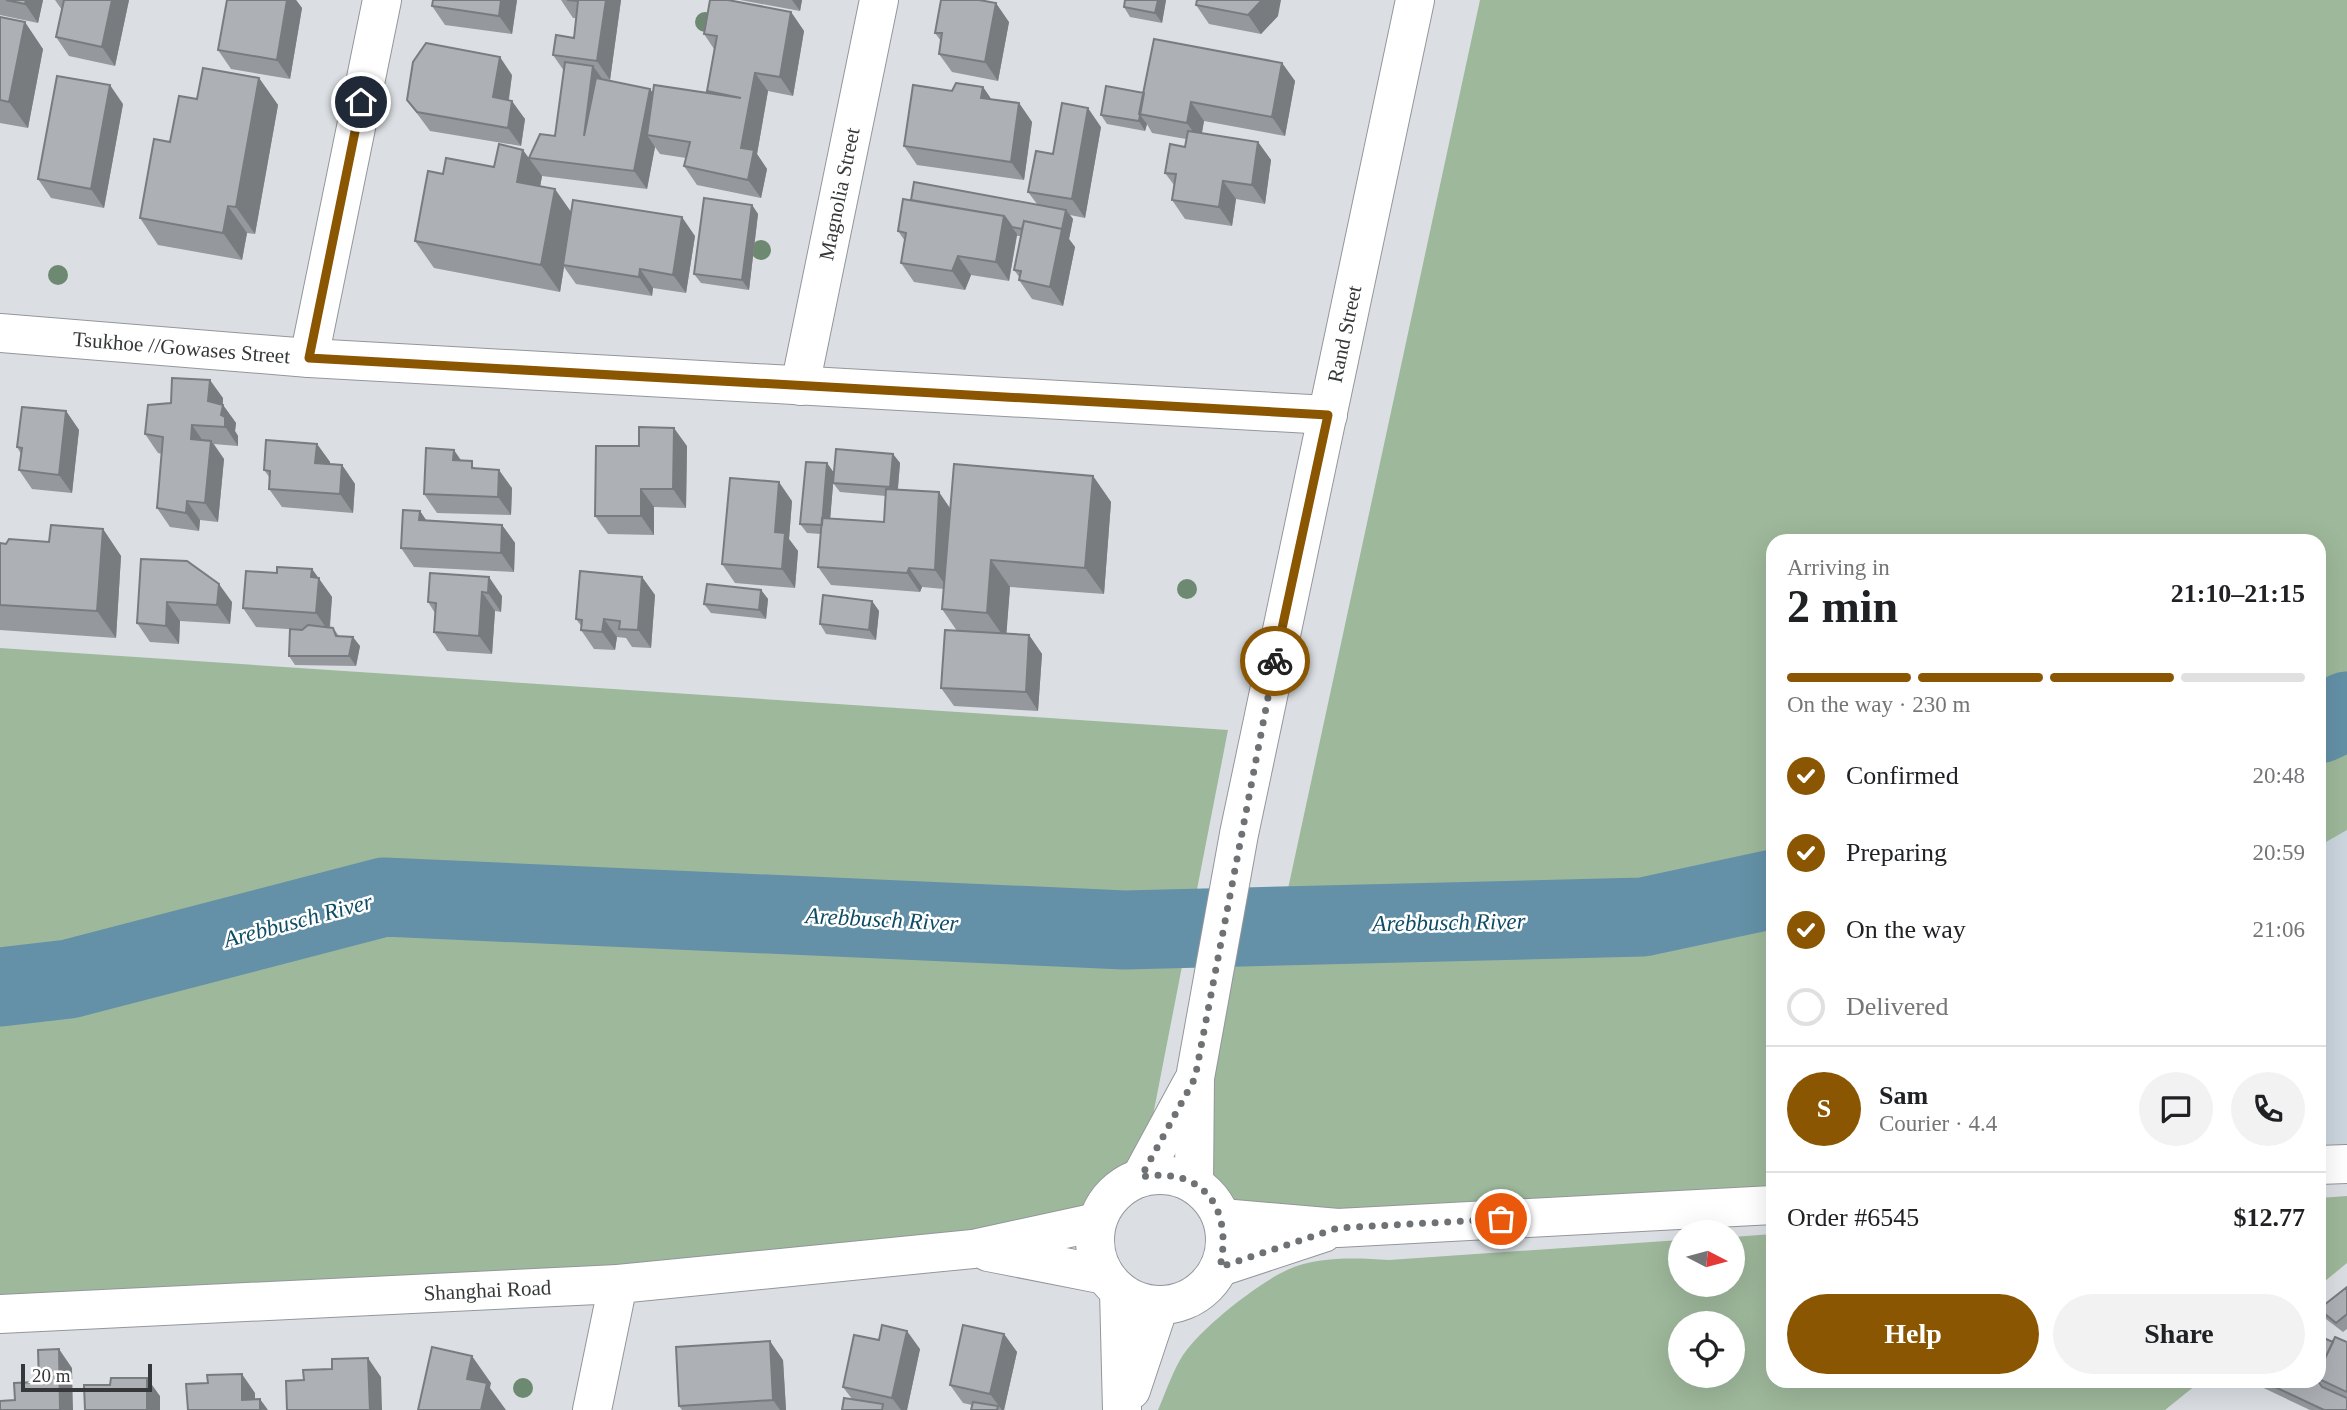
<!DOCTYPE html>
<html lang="en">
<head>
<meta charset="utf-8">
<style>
	body { margin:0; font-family:Georgia,serif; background:#f2f2f2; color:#202124; height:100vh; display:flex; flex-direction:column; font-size:26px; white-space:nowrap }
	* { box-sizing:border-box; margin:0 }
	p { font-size:23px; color:#757577 }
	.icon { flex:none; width:38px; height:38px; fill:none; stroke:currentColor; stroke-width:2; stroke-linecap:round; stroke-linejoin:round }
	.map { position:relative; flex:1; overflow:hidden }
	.sheet { position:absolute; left:1766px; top:534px; width:560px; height:854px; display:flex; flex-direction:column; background:#fff; border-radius:21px; box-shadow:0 7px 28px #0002 }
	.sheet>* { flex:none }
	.needle { width:46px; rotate:96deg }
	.fabs { position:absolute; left:1668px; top:1220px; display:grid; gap:14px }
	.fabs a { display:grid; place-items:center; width:77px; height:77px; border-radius:50%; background:#fff; box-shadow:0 7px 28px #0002; font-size:35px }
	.scale { position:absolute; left:21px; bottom:18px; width:131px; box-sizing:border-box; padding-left:7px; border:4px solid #353738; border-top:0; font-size:19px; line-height:24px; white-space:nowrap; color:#353738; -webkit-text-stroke:5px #fff; paint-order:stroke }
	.pin { position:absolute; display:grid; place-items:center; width:60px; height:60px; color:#fff; margin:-30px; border:4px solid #fff; border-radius:50%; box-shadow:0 2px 7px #0007 }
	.courier { position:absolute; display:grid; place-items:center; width:70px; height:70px; margin:-35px; border:5px solid #8a5601; border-radius:50%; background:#fff; color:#222; box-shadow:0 2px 9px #0007 }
	.overview em { font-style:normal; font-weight:600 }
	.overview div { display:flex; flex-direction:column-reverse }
	.overview { display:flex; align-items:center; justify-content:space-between; height:119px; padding:0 21px }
	h1 { font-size:46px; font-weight:600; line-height:52px }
	.bar { display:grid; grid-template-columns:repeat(4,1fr); gap:10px 7px; align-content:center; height:84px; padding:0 21px }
	.bar i { height:9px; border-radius:5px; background:#e0e0e0 }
	.bar .selected { background:#8a5601 }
	.bar p { grid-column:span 4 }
	.line { display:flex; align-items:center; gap:18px; padding:0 21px; border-top:2px solid #e0e0e0 }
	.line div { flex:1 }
	.round { display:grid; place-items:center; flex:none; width:74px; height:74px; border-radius:37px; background:#f2f2f2 }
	ol { padding:0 21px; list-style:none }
	li { display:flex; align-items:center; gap:21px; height:77px }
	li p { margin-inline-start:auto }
	li .icon { padding:7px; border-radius:50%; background:#8a5601; color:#fff; stroke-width:4 }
	li:last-child { color:#757577 }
	li i { width:38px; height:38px; border:4px solid #e0e0e0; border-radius:50% }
	.action { display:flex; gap:14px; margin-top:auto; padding:14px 21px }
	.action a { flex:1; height:80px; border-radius:42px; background:#8a5601; color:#fff; font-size:28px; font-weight:600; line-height:80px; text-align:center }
	.action a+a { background:#f2f2f2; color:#202124 }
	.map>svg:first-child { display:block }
	.built { fill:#cbd6df }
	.green { fill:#9eb89b; fill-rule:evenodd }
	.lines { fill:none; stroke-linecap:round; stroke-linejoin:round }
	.river { stroke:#6491a7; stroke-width:79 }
	.minor-casing { stroke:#93969a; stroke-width:40 }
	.minor { stroke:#fff; stroke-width:38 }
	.tree { fill:#6e8971 }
	.wall { fill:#95989c }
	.shaded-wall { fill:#797c7f }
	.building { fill:#adb1b5; stroke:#797c7f; stroke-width:2 }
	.done { stroke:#6f7274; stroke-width:7; stroke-dasharray:0 12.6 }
	.route { stroke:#8a5601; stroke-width:9 }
	.labels { text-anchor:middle; stroke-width:5; stroke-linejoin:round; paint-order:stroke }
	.street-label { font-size:21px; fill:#353738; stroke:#fff }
	.water-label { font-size:23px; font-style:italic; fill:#0f4d65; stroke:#fff }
</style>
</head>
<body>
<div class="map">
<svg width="2347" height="1410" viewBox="0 0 2347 1410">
	<rect width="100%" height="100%" fill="#dbdfe3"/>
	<!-- built -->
	<path class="built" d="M2347,830V1164L2319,1165V846Z"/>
	<!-- green -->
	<path class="green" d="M1480,0H2347V706L2319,719V541H1773V882L1630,909L1288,915L1286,898Z
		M0,648L1228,730L1141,1177L1114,1194L1097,1222L972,1249L0,1314Z
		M2347,711V830L2319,846V724Z
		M1773,889V1199L1222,1218L1194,1183L1226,927L1643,917Z
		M2347,1196V1263L2319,1286V1198Z
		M1773,1234V1381H2201L2165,1410H1158C1165,1394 1171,1376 1180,1360C1196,1331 1257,1284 1287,1270C1318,1256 1357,1258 1389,1260L1680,1240V1284H1732L1733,1237ZM1680,1323H1732V1376H1680Z"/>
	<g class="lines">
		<!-- river -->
		<path class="river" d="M2319,724L2347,711
			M0,987L69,979L384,897L1125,930L1643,917L1773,889"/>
		<defs>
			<g id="minor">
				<path id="s1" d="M0,333L309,358L1328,415"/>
				<path d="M309,358L382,0"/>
				<path id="s2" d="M800,386L879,0"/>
				<path d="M2319,1165L2347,1164"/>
				<circle cx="1160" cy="1240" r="65"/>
				<path d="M1141,1177L1192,1083"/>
				<path id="s3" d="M1194,1183L1195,1078L1239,834L1415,0"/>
				<path d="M1222,1218L1338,1228L1773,1205"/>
				<path d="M988,1252L1105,1275"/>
				<path d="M1220,1267L1323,1233"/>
				<path d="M1119,1291L1122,1410"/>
				<path id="s4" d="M0,1314L618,1284L973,1249L1097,1222"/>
				<path d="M1131,1390L1159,1306"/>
				<path d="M592,1410L618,1284"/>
			</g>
		</defs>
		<!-- minor casing -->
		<use href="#minor" class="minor-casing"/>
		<!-- minor -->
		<use href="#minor" class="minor"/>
	</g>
	<!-- trees -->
	<g class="tree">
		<circle cx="705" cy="22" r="10"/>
		<circle cx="761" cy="250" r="10"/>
		<circle cx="58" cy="275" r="10"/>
		<circle cx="1187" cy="589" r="10"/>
		<circle cx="523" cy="1388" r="10"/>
	</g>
	<!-- wall -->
	<path class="wall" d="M0,0H43L38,23L0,15Z
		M55,0H129L115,66L69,56L56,37L62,10Z
		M227,0H296L302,8L290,79L231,69L218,50Z
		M517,0L512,34L445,25L432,6Z
		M561,0H621L610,80L603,79L650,89L653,93H708L707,91L714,49L704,34L791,12L804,31L793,96L768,91L757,154L767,169L761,198L697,185L684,166L686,158L660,154L655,147L647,189L542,176L540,187L571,212L695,236L686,293L653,288L652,296L576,284L564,267L560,292L434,268L415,241L443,174L494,167L529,158L555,136L564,71L553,55L574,38L576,18H573Z
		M740,0H802L800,11Z
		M1125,0H1166L1162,23L1130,17L1124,7Z
		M1196,5L1278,16L1261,34L1209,24Z
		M0,17L43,49L28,128L0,123Z
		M1009,22L998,81L952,72L939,54L941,41L935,33Z
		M1282,63L1295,81L1285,136L1204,121L1202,133L1258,142L1271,160L1265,204L1236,199L1232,226L1185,219L1172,200L1174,185L1165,173L1185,147L1186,139L1152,133L1147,124L1145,131L1107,124L1101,115L1144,93Z
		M512,75L509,100L525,119L521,146L430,131L407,100Z
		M259,78L278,105L255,234L247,233L242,260L158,245L140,218L197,99Z
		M983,87L991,99L1019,103L1032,122L1024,180L917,165L904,146Z
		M123,104L104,208L51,198L38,179Z
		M1101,127L1085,218L1070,215L1073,219L1069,239L1075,247L1063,306L1032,299L1019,280L1020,278L1014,270L1021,236H1017L1009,281L971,275L965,290L914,282L901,263L905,241L898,231L911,200L1037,204L1028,192L1053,154Z
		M752,205L758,214L749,290L701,283L694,274Z
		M223,398V405L236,423L235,431L238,436V446L214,444L224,459L218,522L200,520L199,531L170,527L157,508L162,454L158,453L145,434Z
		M66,411L79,430L72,493L32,489L19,470L21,454L17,447Z
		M317,444L330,462V464L342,465L355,484L353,513L282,507L269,489L270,478L264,470Z
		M687,446L686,508L654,507V535L608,534L595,516Z
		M893,454L900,463L898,489L950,508L1093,476L1111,502L1104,594L1010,587L1006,634L1029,635L1042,654L1038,711L954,706L941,688L957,631L942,609L944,589L922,587L920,592L831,585L818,567L821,534L807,533L800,524L827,463L834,473L830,518L884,522L886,496L840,492L833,483Z
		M461,460L512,488L511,515L437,513L424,494Z
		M792,501L789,539L798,551L795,588L735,583L722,564Z
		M420,511L426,521L502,525L515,543L514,572L414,567L401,548Z
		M103,529L121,556L116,638L0,630V543L49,542Z
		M141,559L232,602L230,624L180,621L179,644L150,642L137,623Z
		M312,569L332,597L330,628H333L339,636L360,646L356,666L295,665L289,656L303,630L256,627L243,608L277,573Z
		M430,573L502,596L501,612L495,611L492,654L447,651L434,632L435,613L428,602Z
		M642,577L655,595L651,648L632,647L626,638L617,637L615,650L594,649L581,630L582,627L576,619Z
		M761,590L768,599L766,619L711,613L704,604Z
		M872,601L879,611L876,640L826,634L820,624Z
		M2347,1287V1329L2343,1332L2326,1319L2319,1309Z
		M1004,1334L1017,1352L1004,1410H971L972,1405L963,1403L950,1385Z
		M2333,1342H2347V1410H2310L2253,1383L2252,1381H2319V1351Z
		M920,1349L907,1410H842L852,1399L843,1387Z
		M783,1360L786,1410H682L679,1406Z"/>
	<!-- shaded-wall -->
	<path class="shaded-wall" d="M26,0H43L38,23L25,4Z
		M112,0H129L115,66L102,47Z
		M287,0H296L302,8L290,79L277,60Z
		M501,0H517L512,34L499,16Z
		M606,0H621L610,80L597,61Z
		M792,0H802L800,11Z
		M1158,0H1166L1162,23L1155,13Z
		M1262,0H1281L1278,16L1261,34L1248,15Z
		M996,3L1009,22L998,81L985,62Z
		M791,12L804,31L793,96L780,77Z
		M25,22L43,49L28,128L9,102Z
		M500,57L512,75L506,116L493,97Z
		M1282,63L1295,81L1285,136L1272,117Z
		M593,66L606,84L584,136Z
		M755,73L768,91L757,154L767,169L761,198L748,180L741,148Z
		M259,78L278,105L255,234L236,207Z
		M110,85L123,104L104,208L91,189Z
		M983,87L996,106L981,98Z
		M650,89L663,108L647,135L655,147L647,189L634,171Z
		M512,101L525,119L521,146L508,128Z
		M1191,102L1204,121L1200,142L1187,123Z
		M1019,103L1032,122L1024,180L1011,162Z
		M1088,108L1101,127L1085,218L1072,199Z
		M1140,115L1147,124L1145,131L1139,121Z
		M1258,142L1271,160L1265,204L1252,185Z
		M523,150L542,176L536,209L517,182Z
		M1223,181L1236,199L1232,226L1219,207Z
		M555,189L574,216L563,265L564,267L560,292L541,265Z
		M752,205L758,214L749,290L742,280Z
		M228,206L247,233L242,260L223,233Z
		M1066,210L1073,219L1069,239L1075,247L1063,306L1050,287Z
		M1004,216L1017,234L1009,281L996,262Z
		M682,217L695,236L686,293L673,275Z
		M958,256L971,275L965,290L952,271Z
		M640,269L653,288L652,296L639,277Z
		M210,380L223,398L222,410L223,405L236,423L235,431L238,436V446L208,401Z
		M66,411L79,430L72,493L59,475Z
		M192,425L205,444L191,439Z
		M674,428L687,446L686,508L673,489Z
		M211,441L224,459L218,522L205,503Z
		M317,444L330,462L328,482L315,463Z
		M454,450L467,469L453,460Z
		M893,454L900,463L897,497L890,487Z
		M827,463L834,473L829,534L822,525Z
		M342,465L355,484L353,513L340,494Z
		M499,470L512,488L511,515L498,497Z
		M1093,476L1111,502L1104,594L1085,568Z
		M779,482L792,501L789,539L798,551L795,588L782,569L775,532Z
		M641,489L654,507V535L641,516Z
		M939,492L952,511L948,589L935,570Z
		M187,501L200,520L199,531L186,513Z
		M420,511L433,530L419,520Z
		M502,525L515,543L514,572L501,553Z
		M103,529L121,556L116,638L97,611Z
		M991,560L1010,587L1006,640L987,613Z
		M909,568L922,587L920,592L907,573Z
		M312,569L332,597L329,632L316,613L311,577Z
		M489,577L502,596L501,612L488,593Z
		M642,577L655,595L651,648L638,630Z
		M219,584L232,602L230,624L217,605Z
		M761,590L768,599L766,619L759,610Z
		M482,592L495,611L492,654L479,636Z
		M872,601L879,611L876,640L869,630Z
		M167,602L180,621L179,644L166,626Z
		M604,619L617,637L615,650L602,632Z
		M1029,635L1042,654L1038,711L1026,692Z
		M353,637L360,646L356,666L349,656Z
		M907,1331L920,1349L907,1410H901L892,1398Z
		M1004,1334L1017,1352L1004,1410H1002L990,1394Z
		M770,1341L783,1360L786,1410H780L773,1400Z
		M59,1349L72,1368L73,1410H60Z
		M472,1356L491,1383L490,1388L506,1410H481L467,1379Z
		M368,1358L381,1377L382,1410H370Z
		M242,1374L255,1393V1410L242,1400Z
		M147,1378L160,1396V1410H147Z
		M260,1399L268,1410H260Z"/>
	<!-- building -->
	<path class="building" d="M6,0H26L25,4Z
		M64,0H112L102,47L56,37Z
		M227,0H287L277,60L218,50Z
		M433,0H501L499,16L432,6Z
		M567,0H606L597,61L553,55L556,35L574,38L578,1Z
		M710,0H728L791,12L780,77L755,73L741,148L754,150L748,180L684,166L690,142L647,135L654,85L741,98L707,91L717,36L704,34Z
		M941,0H979L996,3L985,62L939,54L942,33H935Z
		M1125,0H1158L1155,13L1124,7Z
		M1197,0H1262L1248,15L1196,5Z
		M0,17L25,22L9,102L0,100Z
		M1154,39L1282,63L1272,117L1191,102L1187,123L1139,114Z
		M426,43L500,57L493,97L512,101L508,128L417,112L407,100L413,62Z
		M565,62L593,66L584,136L596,78L650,89L634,171L529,158L540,134L555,136Z
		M203,68L259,78L236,207L228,206L223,233L140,218L154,139L170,142L179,96L197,99Z
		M57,76L110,85L91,189L38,179Z
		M956,83L983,87L981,98L1019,103L1011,162L904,146L913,85L952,91Z
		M1106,86L1144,93L1139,121L1101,115Z
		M1062,103L1088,108L1072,199L1028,192L1036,151L1053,154Z
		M1188,131L1258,142L1252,185L1223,181L1219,207L1172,200L1176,174L1165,173L1170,144L1185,147Z
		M499,144L523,150L517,182L555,189L541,265L415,241L428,171L443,174L446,158L494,167Z
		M914,182L1066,210L1062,229L1024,221L1022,229L1012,227L1004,216L911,200Z
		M704,198L752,205L742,280L694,274Z
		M903,199L1004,216L996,262L958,256L952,271L901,263L906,233L898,231Z
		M573,200L682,217L673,275L640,269L639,277L563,265Z
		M1024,221L1062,229L1050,287L1019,280L1021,271L1014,270Z
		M172,378L210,380L208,401L223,405L221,415L225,417V427L192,425L191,439L211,441L205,503L187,501L186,513L157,508L163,437L145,434L148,405L171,403Z
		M22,407L66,411L59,475L19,470L22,448L17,447Z
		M639,427L674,428L673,489H641V516H595L596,446H639Z
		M266,440L317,444L315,463L342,465L340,494L269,489L270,471L264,470Z
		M426,448L454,450L453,460L472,461V468L499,470L498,497L424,494Z
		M836,449L893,454L890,487L833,483Z
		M806,462L827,463L822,525L800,524Z
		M954,464L1093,476L1085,568L991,560L987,613L942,609Z
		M730,478L779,482L775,532L785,533L782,569L722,564Z
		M886,489L939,492L935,570L909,568L907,573L818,567L822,518L884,522Z
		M403,510L420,511L419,520L502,525L501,553L401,548Z
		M51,525L103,529L97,611L0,605V543L6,544L9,539L49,542Z
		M141,559L187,561L219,584L217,605L167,602L166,626L137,623Z
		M277,567L312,569L311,577L319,578L316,613L243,608L246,571L277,573Z
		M580,571L642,577L638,630L619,629L620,621L604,619L602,632L581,630L582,620L576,619Z
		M430,573L489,577L488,593L482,592L479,636L434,632L436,603L428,602Z
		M707,584L761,590L759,610L704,604Z
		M823,595L872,601L869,630L820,624Z
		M308,625L333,628L336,636L353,637L349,656H289L290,629L302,630Z
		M945,630L1029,635L1026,692L941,688Z
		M2347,1287V1314L2336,1323L2319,1309Z
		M882,1325L907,1331L892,1398L843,1387L854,1335L879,1340Z
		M963,1325L1004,1334L990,1394L950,1385Z
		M2335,1337L2347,1342V1392L2319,1379V1371Z
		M2326,1339L2333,1342L2319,1371V1351Z
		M770,1341L773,1400L679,1406L676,1347Z
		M432,1347L472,1356L467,1379L487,1383L481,1410H418Z
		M59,1349L60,1410H0V1401L15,1400L14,1383L39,1382L38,1350Z
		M368,1358L370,1410H287L286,1381L304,1380L303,1370L332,1369V1359Z
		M242,1374V1400L260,1399V1410H188L186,1384L208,1383L207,1375Z
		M111,1378H147V1410H85L84,1385H110Z
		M2262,1381H2318L2322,1387L2347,1398V1410H2324Z
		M844,1398L883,1404L882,1410H842Z
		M973,1402L998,1406L997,1410H971Z"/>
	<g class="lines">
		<!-- done -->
		<path class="done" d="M1275,661L1195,1078L1141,1177C1204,1166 1233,1209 1220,1267L1338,1228L1501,1219"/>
		<!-- route -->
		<path class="route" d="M361,102L309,358L1328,415L1275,661"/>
	</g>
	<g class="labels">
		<!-- street labels -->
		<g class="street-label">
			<text dy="7" stroke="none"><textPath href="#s2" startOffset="196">Magnolia Street</textPath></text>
			<text dy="7" stroke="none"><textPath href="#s3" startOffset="864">Rand Street</textPath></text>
			<text dy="7" stroke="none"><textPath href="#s1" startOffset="182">Tsukhoe //Gowases Street</textPath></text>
			<text dy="7" stroke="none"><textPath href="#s4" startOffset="488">Shanghai Road</textPath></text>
		</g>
		<!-- water labels -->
		<g class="water-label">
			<text transform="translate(882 919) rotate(3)" y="8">Arebbusch River</text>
			<text transform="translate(298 920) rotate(-15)" y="8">Arebbusch River</text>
			<text transform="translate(1449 922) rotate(-1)" y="8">Arebbusch River</text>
		</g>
	</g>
</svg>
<div class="fabs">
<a><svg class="needle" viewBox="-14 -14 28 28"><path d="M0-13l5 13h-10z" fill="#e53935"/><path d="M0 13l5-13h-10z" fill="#757577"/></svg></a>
<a><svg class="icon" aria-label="locate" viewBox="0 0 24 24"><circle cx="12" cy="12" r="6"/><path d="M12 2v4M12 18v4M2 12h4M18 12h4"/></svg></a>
</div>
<div class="scale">20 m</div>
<div class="pin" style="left:1501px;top:1219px;background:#ea580c"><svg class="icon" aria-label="bag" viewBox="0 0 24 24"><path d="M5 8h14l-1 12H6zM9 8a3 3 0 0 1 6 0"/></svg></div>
<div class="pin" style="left:361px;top:102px;background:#1f2937"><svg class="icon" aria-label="home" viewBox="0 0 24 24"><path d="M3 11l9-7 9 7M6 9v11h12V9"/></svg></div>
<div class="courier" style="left:1275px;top:661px"><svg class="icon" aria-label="bike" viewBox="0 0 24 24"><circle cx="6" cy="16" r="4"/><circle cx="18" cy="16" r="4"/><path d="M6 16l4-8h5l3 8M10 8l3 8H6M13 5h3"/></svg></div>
<section class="sheet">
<div class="overview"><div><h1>2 min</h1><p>Arriving in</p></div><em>21:10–21:15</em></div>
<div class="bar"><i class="selected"></i><i class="selected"></i><i class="selected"></i><i></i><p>On the way · 230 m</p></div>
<ol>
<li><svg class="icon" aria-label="check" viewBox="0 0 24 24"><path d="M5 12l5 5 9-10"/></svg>Confirmed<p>20:48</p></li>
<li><svg class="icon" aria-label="check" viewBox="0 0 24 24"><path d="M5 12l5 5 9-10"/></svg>Preparing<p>20:59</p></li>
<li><svg class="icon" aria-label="check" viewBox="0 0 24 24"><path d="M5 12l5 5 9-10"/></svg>On the way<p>21:06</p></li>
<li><i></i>Delivered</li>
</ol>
<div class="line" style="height:126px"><b class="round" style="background:#8a5601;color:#fff">S</b><div><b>Sam</b><p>Courier · 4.4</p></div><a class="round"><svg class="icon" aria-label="chat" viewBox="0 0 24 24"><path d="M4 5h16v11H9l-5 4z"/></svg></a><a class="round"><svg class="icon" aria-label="phone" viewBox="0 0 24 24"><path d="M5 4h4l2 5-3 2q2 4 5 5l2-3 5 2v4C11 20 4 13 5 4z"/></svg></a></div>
<div class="line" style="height:91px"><div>Order #6545</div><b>$12.77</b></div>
<div class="action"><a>Help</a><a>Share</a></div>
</section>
</div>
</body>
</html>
